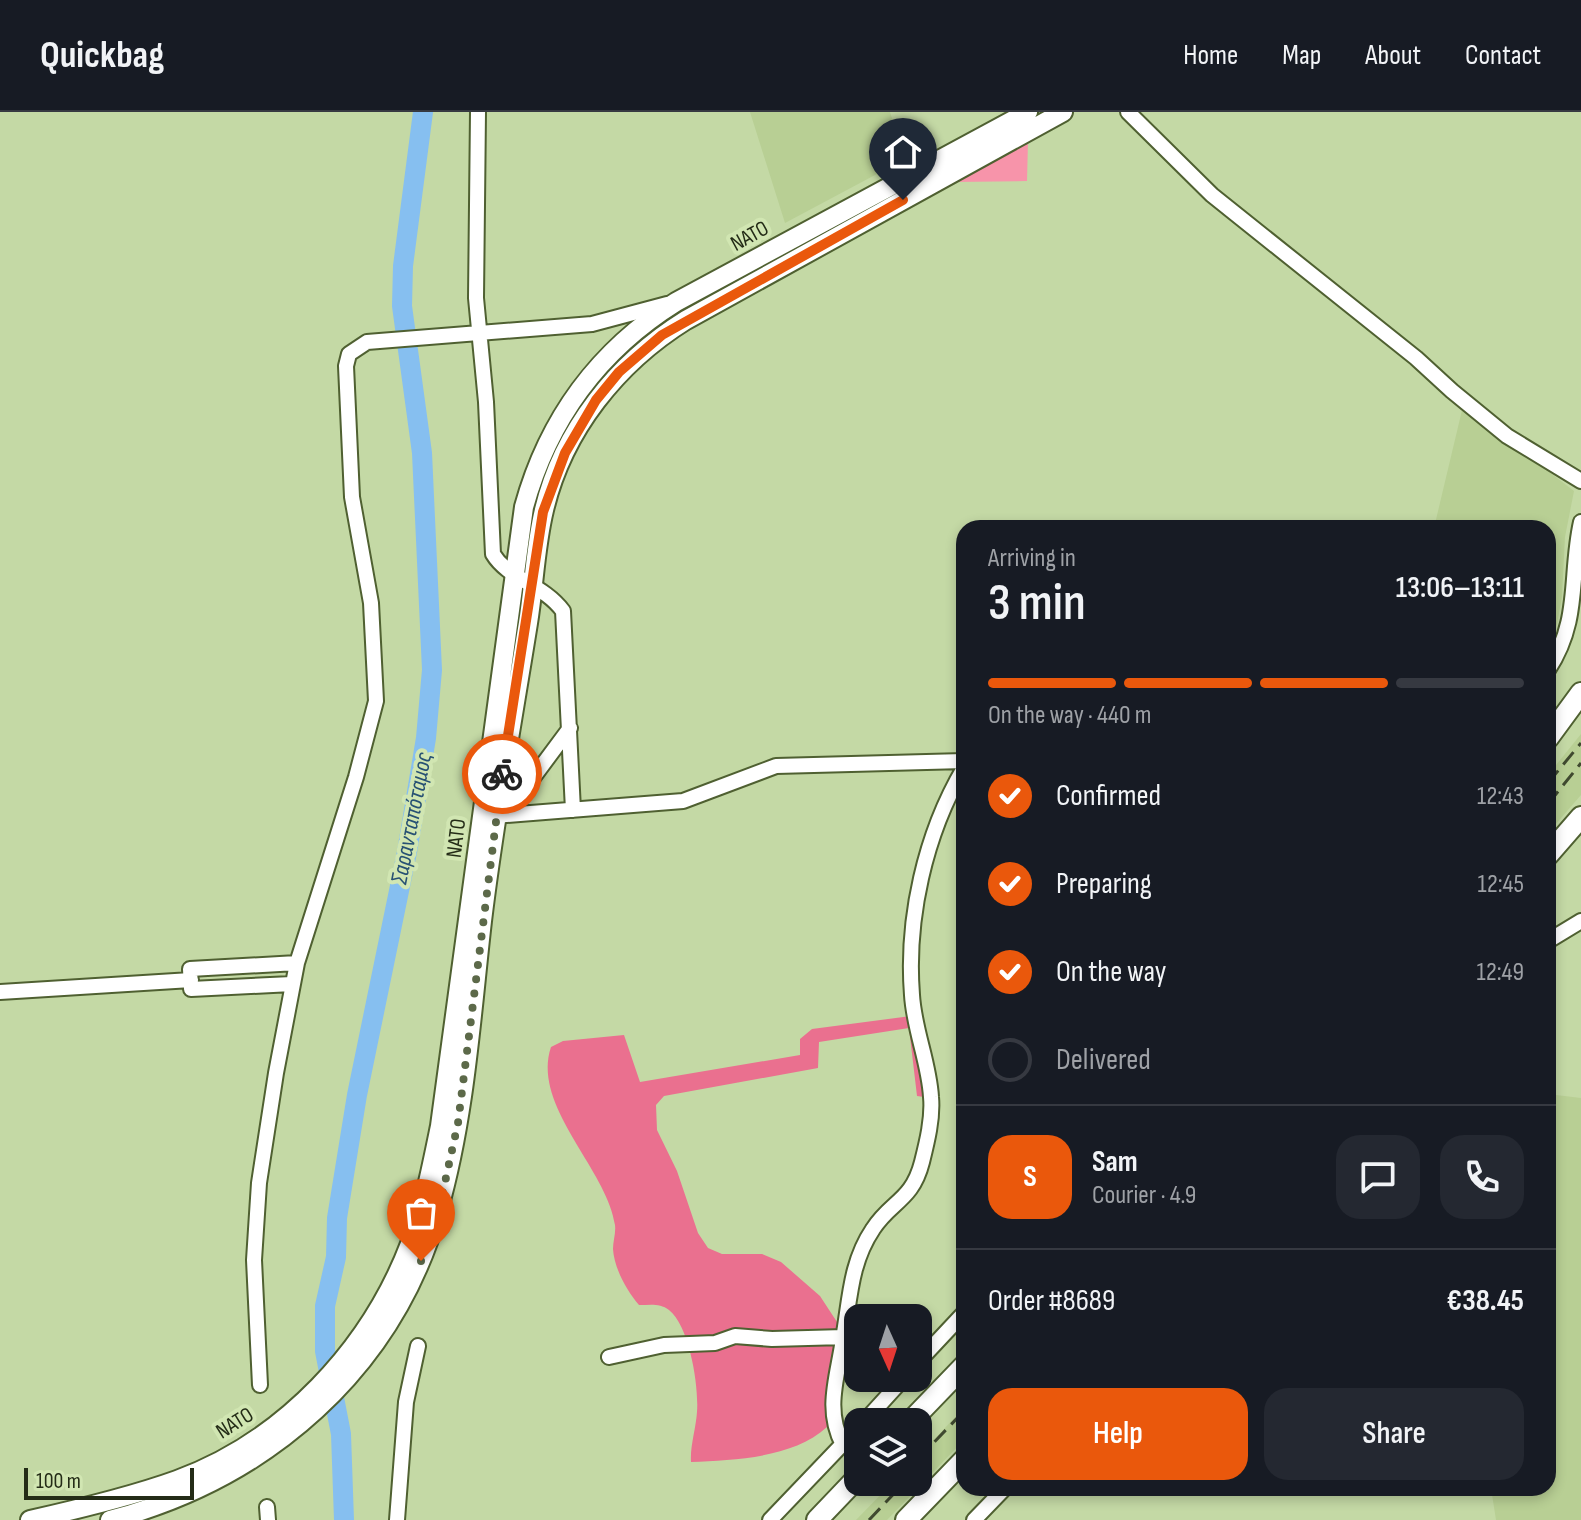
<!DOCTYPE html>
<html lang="en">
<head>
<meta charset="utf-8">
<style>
	body { margin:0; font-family:"Sofia Sans Condensed",sans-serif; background:#242831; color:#f1f3f6; height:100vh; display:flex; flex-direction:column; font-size:30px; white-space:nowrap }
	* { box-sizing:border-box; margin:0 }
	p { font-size:26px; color:#9ea1a6 }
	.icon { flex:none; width:44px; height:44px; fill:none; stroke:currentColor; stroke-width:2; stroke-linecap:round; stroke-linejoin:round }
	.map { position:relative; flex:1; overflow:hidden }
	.details { position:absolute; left:956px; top:408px; width:600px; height:976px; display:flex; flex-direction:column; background:#171b24; border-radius:24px; box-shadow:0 4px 12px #0003 }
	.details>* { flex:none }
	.needle { width:52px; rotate:177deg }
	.buttons { position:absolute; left:844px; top:1192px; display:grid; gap:16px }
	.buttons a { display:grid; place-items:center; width:88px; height:88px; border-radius:16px; background:#171b24; box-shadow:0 4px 12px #0003; font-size:40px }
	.scale { position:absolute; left:24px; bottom:20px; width:170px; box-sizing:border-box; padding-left:8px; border:4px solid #242c17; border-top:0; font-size:22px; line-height:28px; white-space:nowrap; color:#242c17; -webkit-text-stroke:6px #d1e6b2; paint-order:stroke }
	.pin { position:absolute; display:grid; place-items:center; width:68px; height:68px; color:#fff; margin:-82px -34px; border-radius:50% 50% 50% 0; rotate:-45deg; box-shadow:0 0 8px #0007 }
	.pin .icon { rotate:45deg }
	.courier { position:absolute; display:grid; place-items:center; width:80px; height:80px; margin:-40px; border:6px solid #ea580c; border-radius:50%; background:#fff; color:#222; box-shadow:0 2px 10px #0007 }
	.headline em { font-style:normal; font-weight:600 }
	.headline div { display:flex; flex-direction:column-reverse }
	.headline { display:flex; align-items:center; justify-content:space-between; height:136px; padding:0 32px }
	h1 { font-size:52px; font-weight:600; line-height:60px }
	.bar { display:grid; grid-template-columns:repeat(4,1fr); gap:12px 8px; align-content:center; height:96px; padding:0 32px }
	.bar i { height:10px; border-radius:6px; background:#363941 }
	.bar .selected { background:#ea580c }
	.bar p { grid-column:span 4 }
	.line { display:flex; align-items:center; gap:20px; padding:0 32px; border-top:2px solid #363941 }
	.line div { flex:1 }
	.round { display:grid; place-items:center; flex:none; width:84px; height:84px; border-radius:24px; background:#242831 }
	ol { padding:0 32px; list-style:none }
	li { display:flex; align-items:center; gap:24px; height:88px }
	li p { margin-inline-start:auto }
	li .icon { padding:8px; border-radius:50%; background:#ea580c; color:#fff; stroke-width:4 }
	li:last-child { color:#9ea1a6 }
	li i { width:44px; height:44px; border:4px solid #363941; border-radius:50% }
	.action { display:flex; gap:16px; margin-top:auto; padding:16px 32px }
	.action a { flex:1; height:92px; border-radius:24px; background:#ea580c; color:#fff; font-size:32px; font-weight:600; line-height:92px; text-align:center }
	.action a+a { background:#242831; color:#f1f3f6 }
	header { display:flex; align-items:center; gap:48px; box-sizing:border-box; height:112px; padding:0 40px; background:#171b24; border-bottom:2px solid #363941 }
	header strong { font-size:38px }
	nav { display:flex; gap:44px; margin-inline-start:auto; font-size:28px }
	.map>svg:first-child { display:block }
	.built { fill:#b8cf94 }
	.green { fill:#f794aa }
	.forest { fill:#ea708f }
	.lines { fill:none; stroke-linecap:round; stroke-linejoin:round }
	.river { stroke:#86bff0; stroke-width:20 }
	.minor-casing { stroke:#4f6031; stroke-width:18 }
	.major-casing { stroke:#4f6031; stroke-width:22 }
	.highway-casing { stroke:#4f6031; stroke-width:24 }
	.minor { stroke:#fff; stroke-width:14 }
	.major { stroke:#fff; stroke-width:18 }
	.highway { stroke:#fff; stroke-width:20 }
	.rail { stroke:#404a30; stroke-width:3; stroke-dasharray:16 8; stroke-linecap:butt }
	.done { stroke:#5c6949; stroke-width:8; stroke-dasharray:0 14.4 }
	.route { stroke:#ea580c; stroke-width:10 }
	.labels { text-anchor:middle; stroke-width:8; stroke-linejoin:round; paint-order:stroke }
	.street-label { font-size:22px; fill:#242c17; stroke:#d1e6b2 }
	.water-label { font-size:24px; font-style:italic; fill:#275173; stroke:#d1e6b2 }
</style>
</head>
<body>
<header>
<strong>Quickbag</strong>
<nav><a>Home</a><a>Map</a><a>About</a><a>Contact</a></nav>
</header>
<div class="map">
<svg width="1581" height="1408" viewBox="0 0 1581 1408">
	<rect width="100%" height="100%" fill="#c4d9a5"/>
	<!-- built -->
	<path class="built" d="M750,0H890L905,47L785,111Z
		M1463,294L1574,379L1565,425L1562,485L1557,512L1548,533V416H1434Z
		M1581,622V683L1548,721V663Z
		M1548,982L1581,986V1408H1496L1491,1376H1548Z
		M964,1296V1328L887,1408H856L893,1370H918V1344Z"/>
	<!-- green -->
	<path class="green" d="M1028,29L1027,69L955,70Z"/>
	<!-- forest -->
	<path class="forest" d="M911,904L928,983L924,985L917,984L909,916L819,930L818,956L664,984L656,993L657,1018L677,1059L698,1121L708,1136L722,1142H762L781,1150L820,1184L837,1210L838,1232L827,1315C793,1346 735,1348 691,1350C690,1334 696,1316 697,1300C699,1275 690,1215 669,1198C660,1191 651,1193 639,1193C627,1179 614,1156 613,1137C613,1129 616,1121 615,1113C607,1057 531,994 551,935L563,929L624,923L640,970L800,943V927L812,917Z"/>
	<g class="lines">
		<!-- river -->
		<path class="river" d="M344,1408L341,1322L325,1239V1194L336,1145L337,1106L357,983L407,740L426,626L432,558L422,341L402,194L403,154L423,0"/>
		<defs>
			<path id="minor" d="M478,0L476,186L486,290L493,442C508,467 543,472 563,499L573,698
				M1128,0L1212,83L1416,246L1452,279L1507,324L1581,369
				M1548,558C1581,508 1569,464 1581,410
				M515,701V690L570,616
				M494,704L683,689L776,654L964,649
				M1548,829L1581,809
				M292,872L191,877L190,857L297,851
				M0,880L191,868
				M609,1245L664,1233L715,1231L735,1224L772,1227L844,1225
				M918,1250L964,1201
				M260,1273L254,1148L259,1071L276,961L297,851L356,665L376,589L371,491L352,385L346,254L349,242L367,230L592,212L667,192
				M864,1310L904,1266
				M843,1333C824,1297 838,1264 843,1227C850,1188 850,1151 873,1117C891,1089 912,1089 922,1050C927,1030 933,1006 931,985C929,950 914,918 912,883C906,807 925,722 964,656
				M267,1395L268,1408
				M397,1408L406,1290L418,1234
				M770,1408L858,1316
				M974,1408L1005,1376"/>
			<path id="major" d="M30,1408C79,1397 130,1385 177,1368C284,1329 370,1237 410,1132C424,1094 432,1053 440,1014L524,395C548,308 599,238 676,190L1028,0
				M110,1408C267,1367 393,1258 438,1099C465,1005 471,906 482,809C494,709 512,611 528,511C534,474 535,435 544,398C563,318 617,251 686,208L1063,0"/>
			<path id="highway" d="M1548,626L1581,581
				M1548,743L1581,705
				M910,1310L964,1254
				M817,1408L858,1365
				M906,1408L964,1348"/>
		</defs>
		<!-- minor casing -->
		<use href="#minor" class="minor-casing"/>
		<!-- major casing -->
		<use href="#major" class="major-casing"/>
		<!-- highway casing -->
		<use href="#highway" class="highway-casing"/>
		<!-- minor -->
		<use href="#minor" class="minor"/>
		<!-- major -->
		<use href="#major" class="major"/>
		<!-- highway -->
		<use href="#highway" class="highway"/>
		<!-- rail -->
		<path class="rail" d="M1548,671L1581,631
			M1548,692L1581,651
			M918,1347L964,1299
			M869,1408L905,1370"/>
	</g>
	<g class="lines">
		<!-- done -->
		<path class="done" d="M421,1149L438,1102L458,1011L502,662"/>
		<!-- route -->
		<path class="route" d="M502,662L543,400L565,341L596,288L619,260L662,223L903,88"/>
	</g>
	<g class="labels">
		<!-- street labels -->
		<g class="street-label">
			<text transform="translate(749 123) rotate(-29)" y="8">ΝΑΤΟ</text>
			<text transform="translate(455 726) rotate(-83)" y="8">ΝΑΤΟ</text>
			<text transform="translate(234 1310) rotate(-32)" y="8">ΝΑΤΟ</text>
		</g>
		<!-- water labels -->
		<g class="water-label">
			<text transform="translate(411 706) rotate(-79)" y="8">Σαρανταπόταμος</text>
		</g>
	</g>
</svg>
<div class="buttons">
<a><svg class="needle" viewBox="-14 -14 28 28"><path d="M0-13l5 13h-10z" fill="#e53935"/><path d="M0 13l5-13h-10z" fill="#9ea1a6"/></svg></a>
<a><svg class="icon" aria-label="layers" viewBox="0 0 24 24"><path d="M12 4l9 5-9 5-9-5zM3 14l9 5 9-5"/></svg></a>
</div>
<div class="scale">100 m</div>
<div class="pin" style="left:421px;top:1149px;background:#ea580c"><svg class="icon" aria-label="bag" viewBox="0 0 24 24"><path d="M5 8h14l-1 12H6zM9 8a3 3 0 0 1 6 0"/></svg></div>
<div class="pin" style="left:903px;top:88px;background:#1f2937"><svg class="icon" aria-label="home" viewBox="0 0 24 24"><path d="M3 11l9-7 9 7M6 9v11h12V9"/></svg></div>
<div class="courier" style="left:502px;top:662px"><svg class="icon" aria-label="bike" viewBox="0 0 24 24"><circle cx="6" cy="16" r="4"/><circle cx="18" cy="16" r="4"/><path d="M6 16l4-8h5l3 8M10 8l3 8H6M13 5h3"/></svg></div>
<section class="details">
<div class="headline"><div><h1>3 min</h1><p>Arriving in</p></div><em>13:06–13:11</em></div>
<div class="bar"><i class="selected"></i><i class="selected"></i><i class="selected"></i><i></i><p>On the way · 440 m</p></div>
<ol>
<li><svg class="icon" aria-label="check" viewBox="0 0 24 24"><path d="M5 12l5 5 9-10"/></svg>Confirmed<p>12:43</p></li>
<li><svg class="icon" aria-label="check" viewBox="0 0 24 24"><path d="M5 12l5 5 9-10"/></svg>Preparing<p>12:45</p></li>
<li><svg class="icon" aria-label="check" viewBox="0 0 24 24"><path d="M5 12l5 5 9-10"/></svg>On the way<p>12:49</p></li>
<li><i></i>Delivered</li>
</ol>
<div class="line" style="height:144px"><b class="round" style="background:#ea580c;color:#fff">S</b><div><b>Sam</b><p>Courier · 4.9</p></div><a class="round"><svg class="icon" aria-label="chat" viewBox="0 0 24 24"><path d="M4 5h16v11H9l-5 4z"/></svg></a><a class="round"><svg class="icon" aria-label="phone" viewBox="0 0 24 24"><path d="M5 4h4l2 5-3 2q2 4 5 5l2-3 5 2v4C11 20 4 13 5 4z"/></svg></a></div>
<div class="line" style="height:104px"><div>Order #8689</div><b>€38.45</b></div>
<div class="action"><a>Help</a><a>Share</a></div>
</section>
</div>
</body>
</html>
